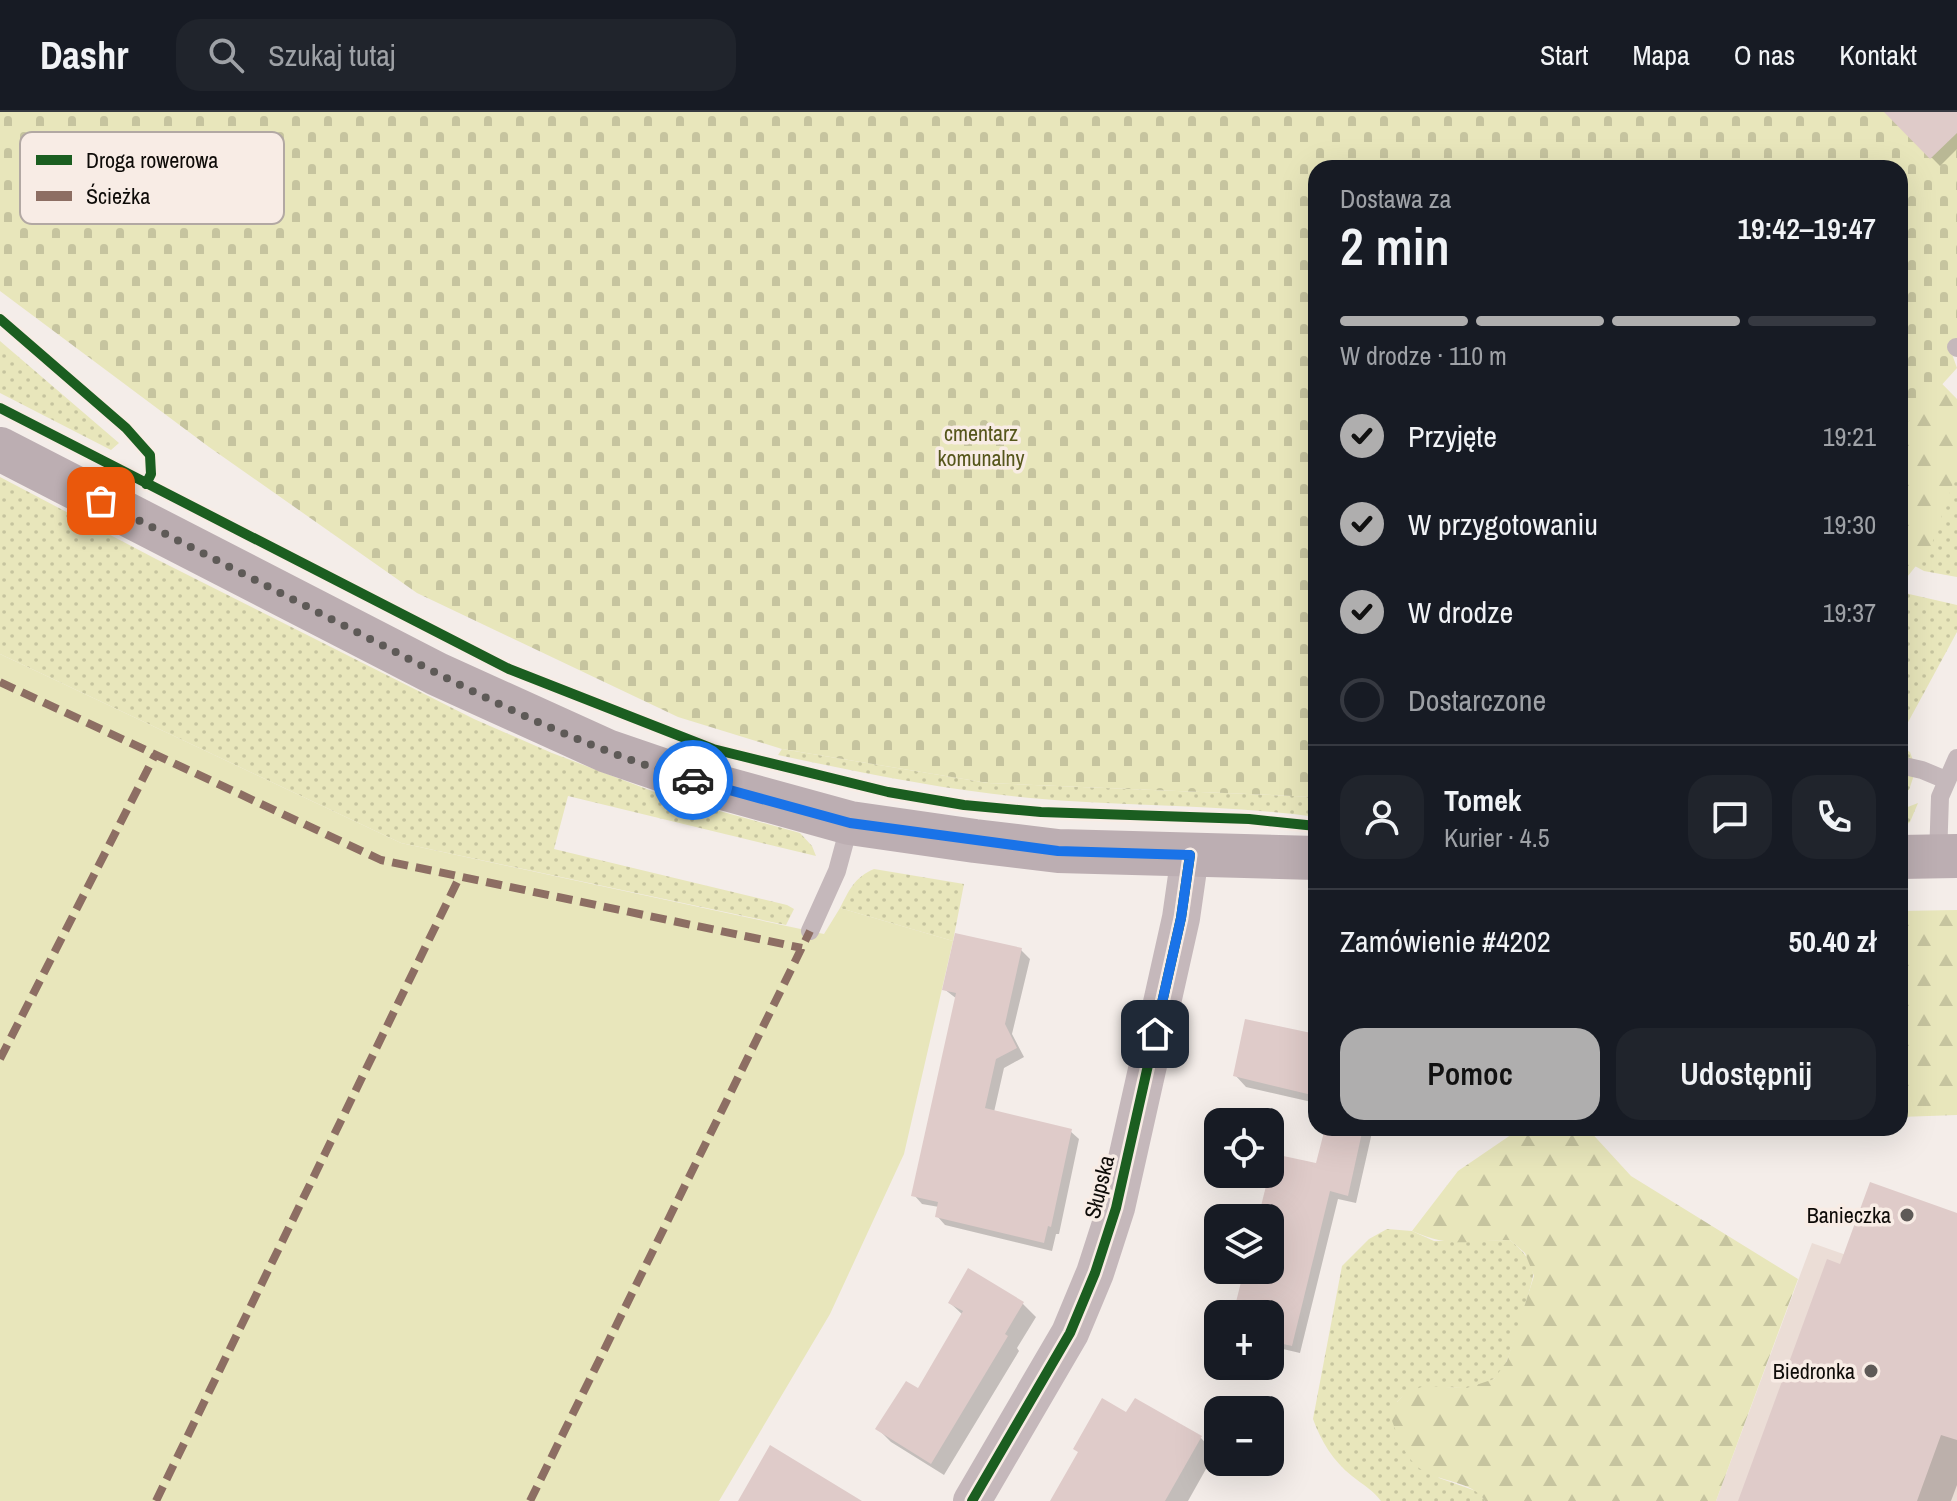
<!DOCTYPE html>
<html lang="pl">
<head>
<meta charset="utf-8">
<style>
	body { margin:0; font-family:"Archivo Narrow",sans-serif; background:#20242c; color:#f1f3f6; height:100vh; display:flex; flex-direction:column; font-size:30px; white-space:nowrap }
	* { box-sizing:border-box; margin:0 }
	p { font-size:26px; color:#9ea1a6 }
	.icon { flex:none; width:44px; height:44px; fill:none; stroke:currentColor; stroke-width:2; stroke-linecap:round; stroke-linejoin:round }
	.map { position:relative; flex:1; overflow:hidden }
	.sheet { position:absolute; left:1308px; top:48px; width:600px; height:976px; display:flex; flex-direction:column; background:#171b24; border-radius:24px; box-shadow:0 8px 32px #0002 }
	.sheet>* { flex:none }
	.tools { position:absolute; left:1204px; top:996px; display:grid; gap:16px }
	.tools a { display:grid; place-items:center; width:80px; height:80px; border-radius:16px; background:#171b24; box-shadow:0 8px 32px #0002; font-size:40px }
	.pin { position:absolute; display:grid; place-items:center; width:68px; height:68px; color:#fff; margin:-34px; border-radius:16px; box-shadow:0 4px 12px #0006 }
	.courier { position:absolute; display:grid; place-items:center; width:80px; height:80px; margin:-40px; border:6px solid #1a73e8; border-radius:50%; background:#fff; color:#222; box-shadow:0 2px 10px #0007 }
	.headline em { font-style:normal; font-weight:600 }
	.headline div { display:flex; flex-direction:column-reverse }
	.headline { display:flex; align-items:center; justify-content:space-between; height:136px; padding:0 32px }
	h1 { font-size:52px; font-weight:600; line-height:60px }
	.bar { display:grid; grid-template-columns:repeat(4,1fr); gap:12px 8px; align-content:center; height:96px; padding:0 32px }
	.bar i { height:10px; border-radius:6px; background:#363941 }
	.bar .current { background:#afaeae }
	.bar p { grid-column:span 4 }
	.line { display:flex; align-items:center; gap:20px; padding:0 32px; border-top:2px solid #363941 }
	.line div { flex:1 }
	.round { display:grid; place-items:center; flex:none; width:84px; height:84px; border-radius:24px; background:#20242c }
	ol { padding:0 32px; list-style:none }
	li { display:flex; align-items:center; gap:24px; height:88px }
	li p { margin-inline-start:auto }
	li .icon { padding:8px; border-radius:50%; background:#afaeae; color:#111; stroke-width:4 }
	li:last-child { color:#9ea1a6 }
	li i { width:44px; height:44px; border:4px solid #363941; border-radius:50% }
	.cta { display:flex; gap:16px; margin-top:auto; padding:16px 32px }
	.cta a { flex:1; height:92px; border-radius:24px; background:#afaeae; color:#111; font-size:32px; font-weight:600; line-height:92px; text-align:center }
	.cta a+a { background:#20242c; color:#f1f3f6 }
	header { display:flex; align-items:center; gap:48px; box-sizing:border-box; height:112px; padding:0 40px; background:#171b24; border-bottom:2px solid #363941 }
	header strong { font-size:38px }
	nav { display:flex; gap:44px; margin-inline-start:auto; font-size:28px }
	.search { width:560px; height:72px; background:#20242c; display:flex; align-items:center; gap:20px; box-sizing:border-box; padding:0 28px; border-radius:24px; color:#9ea1a6; font-size:30px }
	.map>svg:first-child { display:block }
	.built { fill:#ebddd6 }
	.grass { fill:url(#grass-dots) }
	.forest { fill:url(#forest-firs) }
	.cemetery { fill:url(#cemetery-stones) }
	.green { fill:#e8e6bb }
	.shadow { fill:#0003 }
	.building { fill:#dfcbc9 }
	.lines { fill:none; stroke-linecap:round; stroke-linejoin:round }
	.lane { stroke:#c5b8bb; stroke-width:18 }
	.street { stroke:#c5b8bb; stroke-width:38 }
	.secondary { stroke:#bcaeb2; stroke-width:44 }
	.quiet { stroke:#8d6e63; stroke-width:8; stroke-dasharray:16 8; stroke-linecap:butt }
	.cycleway-casing { stroke:#f8ece5; stroke-width:15 }
	.cycleway { stroke:#1b5e20; stroke-width:10 }
	.done { stroke:#5e5a57; stroke-width:8; stroke-dasharray:0 14.4 }
	.route { stroke:#1a73e8; stroke-width:10 }
	.poi-dot { fill:#5e5a57; stroke:#f8ece5; stroke-width:3 }
	.labels { text-anchor:middle; stroke-width:7; stroke-linejoin:round; paint-order:stroke }
	.park-label { font-size:22px; fill:#55561b; stroke:#f8ece5 }
	.street-label { font-size:22px; fill:#0e0b08; stroke:#f8ece5 }
	.poi-label { font-size:22px; fill:#0e0b08; stroke:#f8ece5; text-anchor:end }
	.key { fill:#f8ece5; stroke:#b2a8a3; stroke-width:2 }
	.key-label { font-size:22px; fill:#0e0b08 }
</style>
</head>
<body>
<header>
<strong>Dashr</strong>
<div class="search"><svg class="icon" aria-label="search" viewBox="0 0 24 24"><circle cx="10" cy="10" r="6"/><path d="M15 15l6 6"/></svg>Szukaj tutaj</div>
<nav><a>Start</a><a>Mapa</a><a>O nas</a><a>Kontakt</a></nav>
</header>
<div class="map">
<svg width="1957" height="1389" viewBox="0 0 1957 1389">
	<defs>
		<pattern id="grass-dots" width="8" height="8" patternUnits="userSpaceOnUse" patternTransform="scale(2)"><rect width="8" height="8" fill="#e8e6bb"/><path d="M2 2h.1M6 6h.1" fill="none" stroke="#c6c49f" stroke-width="1.8" stroke-linecap="round"/></pattern>
		<pattern id="forest-firs" width="22" height="20" patternUnits="userSpaceOnUse" patternTransform="scale(2)"><rect width="22" height="20" fill="#e8e6bb"/><path d="M5 1l3.5 6h-7zM16 11l3.5 6h-7z" fill="#c6c49f"/></pattern>
		<pattern id="cemetery-stones" width="16" height="16" patternUnits="userSpaceOnUse" patternTransform="scale(2)"><rect width="16" height="16" fill="#e8e6bb"/><path d="M2 7V4a2 2 0 0 1 4 0v3zM10 15v-3a2 2 0 0 1 4 0v3z" fill="#c6c49f"/></pattern>
	</defs>
	<rect width="100%" height="100%" fill="#f4ede9"/>
	<!-- built -->
	<path class="built" d="M1812,1131L1957,1182V1389H1716Z"/>
	<!-- grass -->
	<path class="grass" d="M0,229L119,331L111,338L0,281Z
		M1957,288V465L1924,459L1900,446Z
		M0,365L156,447L474,607L552,641L665,684L800,721L812,734L816,744L568,684L554,737L787,793L794,797L786,813L401,731L0,542Z
		M1900,477L1909,482L1957,493V520L1900,625Z
		M1900,634L1910,640L1916,657L1909,678L1900,681Z
		M782,637L988,671L1316,685V705C1221,692 1126,695 1030,686C945,678 862,661 778,643Z
		M1918,691L1910,710L1900,719V698Z
		M874,757L964,772L953,829L840,796C849,778 855,765 874,757Z
		M1387,1117L1412,1119L1434,1129L1510,1128C1521,1137 1531,1147 1533,1162C1534,1168 1510,1244 1506,1251C1504,1255 1499,1263 1495,1266C1467,1290 1427,1259 1397,1290L1439,1366L1479,1380L1485,1389H1381C1374,1379 1362,1372 1352,1364C1333,1349 1321,1329 1313,1307L1342,1154L1369,1127Z"/>
	<!-- forest -->
	<path class="forest" d="M1900,229L1957,287V360L1931,435L1900,474Z
		M1957,798V1003L1900,1005V799Z
		M1521,1016H1587L1631,1064L1798,1167L1716,1389H1485C1472,1368 1439,1371 1419,1356C1404,1344 1397,1322 1391,1306L1397,1290L1406,1281L1424,1274L1467,1276L1494,1267L1507,1249L1534,1164L1525,1141L1510,1128C1467,1128 1453,1137 1412,1119L1458,1059Z"/>
	<!-- cemetery -->
	<path class="cemetery" d="M0,0H1957V234L1952,242L1957,256L1900,319V56H1316V685L988,671L782,637L678,605L417,481L209,335L0,179Z"/>
	<!-- green -->
	<path class="green" d="M0,542L401,731L824,822L840,796L953,829L904,1042L830,1202L719,1389H0Z"/>
	<!-- shadow -->
	<path class="shadow" d="M1887,0H1957V37L1940,54Z
		M1021,838L1030,847L1012,922L1024,945L1004,956L994,1000L1070,1019L1079,1027L1059,1122H1056L1052,1139L945,1113L937,1104L939,1095L922,1092L914,1083L957,887L944,877Z
		M1316,924V991L1246,975L1235,963Z
		M1327,1016H1373L1356,1091L1338,1087L1300,1241L1270,1234V1202H1235L1246,1158H1270V1106H1260L1318,1053Z
		M1957,1103V1373L1951,1389H1740L1841,1155Z
		M969,1159L1023,1192L1036,1205L1017,1236L1019,1239L944,1363L891,1330L878,1317L919,1279L963,1203L950,1191Z
		M1127,1303L1201,1326L1215,1341L1188,1389H1053Z"/>
	<!-- building -->
	<path class="building" d="M1884,0H1957V21L1930,47Z
		M955,821L1022,836L1005,912L1017,936L996,947L985,996L1072,1017L1051,1115L1048,1114L1044,1131L935,1105L938,1090L911,1084L956,881L942,878Z
		M1245,907L1316,922V984L1233,964Z
		M1325,1016H1363L1348,1084L1330,1079L1292,1234L1270,1229V1202H1233L1244,1158H1270V1106H1258L1274,1042L1316,1051Z
		M1870,1070L1957,1101V1328L1941,1323L1917,1389H1738L1827,1147L1840,1152Z
		M968,1156L1024,1190L1005,1222L1008,1224L931,1352L875,1317L906,1269L918,1276L963,1199L948,1191Z
		M1102,1286L1126,1300L1135,1286L1202,1324L1165,1389H1050L1078,1340L1073,1337Z
		M770,1333L862,1389H738Z"/>
	<g class="lines">
		<!-- lane -->
		<path class="lane" d="M1956,235L1957,236
			M1900,653L1922,658L1946,668
			M1938,745L1940,685L1957,646
			M810,819L837,759L850,711"/>
		<!-- street -->
		<path class="street" d="M972,1389L1070,1221L1095,1161L1116,1096L1181,806L1190,743"/>
		<!-- secondary -->
		<path class="secondary" d="M0,337L437,562L607,639L683,665L850,711L975,729L1058,739L1316,746
			M1900,745L1957,744"/>
		<!-- quiet -->
		<path class="quiet" d="M0,570L381,748L802,836
			M0,947L155,643
			M156,1389L459,766
			M530,1389L810,819"/>
		<defs>
			<path id="cycleway" d="M0,207L126,316L150,343L151,362L146,372
				M0,296L509,557L713,637L888,680L964,693L1041,700L1249,707L1316,714
				M972,1389L1070,1221L1095,1161L1116,1096L1181,806L1190,743"/>
		</defs>
		<!-- cycleway casing -->
		<use href="#cycleway" class="cycleway-casing"/>
		<!-- cycleway -->
		<use href="#cycleway" class="cycleway"/>
	</g>
	<g class="lines">
		<!-- done -->
		<path class="done" d="M101,389C195,437 288,485 382,533C482,585 585,637 693,668"/>
		<!-- route -->
		<path class="route" d="M693,668L850,711L1058,739L1190,743L1181,806L1155,922"/>
	</g>
	<!-- markers -->
	<g class="poi-dot">
		<circle cx="1907" cy="1103" r="8"/>
		<circle cx="1871" cy="1259" r="8"/>
	</g>
	<g class="labels">
		<!-- park labels -->
		<g class="park-label">
			<text x="981" y="329">cmentarz<tspan x="981" dy="25">komunalny</tspan></text>
		</g>
		<!-- street labels -->
		<g class="street-label">
			<text transform="translate(1099 1075) rotate(-76)" y="8">Słupska</text>
		</g>
		<!-- poi labels -->
		<g class="poi-label">
			<text x="1891" y="1111">Banieczka</text>
			<text x="1855" y="1267">Biedronka</text>
		</g>
	</g>
	<!-- legend -->
	<rect x="20" y="20" width="264" height="92" rx="12" class="key"/>
	<rect x="36" y="43" width="36" height="10" fill="#1b5e20"/>
	<rect x="36" y="79" width="36" height="10" fill="#8d6e63"/>
	<g class="key-label">
		<text x="86" y="56">Droga rowerowa</text>
		<text x="86" y="92">Ścieżka</text>
	</g>
</svg>
<div class="tools">
<a><svg class="icon" aria-label="locate" viewBox="0 0 24 24"><circle cx="12" cy="12" r="6"/><path d="M12 2v4M12 18v4M2 12h4M18 12h4"/></svg></a>
<a><svg class="icon" aria-label="layers" viewBox="0 0 24 24"><path d="M12 4l9 5-9 5-9-5zM3 14l9 5 9-5"/></svg></a>
<a>+</a>
<a>−</a>
</div>
<div class="pin" style="left:101px;top:389px;background:#ea580c"><svg class="icon" aria-label="bag" viewBox="0 0 24 24"><path d="M5 8h14l-1 12H6zM9 8a3 3 0 0 1 6 0"/></svg></div>
<div class="pin" style="left:1155px;top:922px;background:#1f2937"><svg class="icon" aria-label="home" viewBox="0 0 24 24"><path d="M3 11l9-7 9 7M6 9v11h12V9"/></svg></div>
<div class="courier" style="left:693px;top:668px"><svg class="icon" aria-label="car" viewBox="0 0 24 24"><path d="M5 17H2v-5l4-1 3-4h7l3 4 3 1v5h-3M9 17h6M6 11h13"/><circle cx="7" cy="17" r="2"/><circle cx="17" cy="17" r="2"/></svg></div>
<section class="sheet">
<div class="headline"><div><h1>2 min</h1><p>Dostawa za</p></div><em>19:42–19:47</em></div>
<div class="bar"><i class="current"></i><i class="current"></i><i class="current"></i><i></i><p>W drodze · 110 m</p></div>
<ol>
<li><svg class="icon" aria-label="check" viewBox="0 0 24 24"><path d="M5 12l5 5 9-10"/></svg>Przyjęte<p>19:21</p></li>
<li><svg class="icon" aria-label="check" viewBox="0 0 24 24"><path d="M5 12l5 5 9-10"/></svg>W przygotowaniu<p>19:30</p></li>
<li><svg class="icon" aria-label="check" viewBox="0 0 24 24"><path d="M5 12l5 5 9-10"/></svg>W drodze<p>19:37</p></li>
<li><i></i>Dostarczone</li>
</ol>
<div class="line" style="height:144px"><a class="round"><svg class="icon" aria-label="person" viewBox="0 0 24 24"><circle cx="12" cy="8" r="4"/><path d="M4 21q1-7 8-7t8 7"/></svg></a><div><b>Tomek</b><p>Kurier · 4.5</p></div><a class="round"><svg class="icon" aria-label="chat" viewBox="0 0 24 24"><path d="M4 5h16v11H9l-5 4z"/></svg></a><a class="round"><svg class="icon" aria-label="phone" viewBox="0 0 24 24"><path d="M5 4h4l2 5-3 2q2 4 5 5l2-3 5 2v4C11 20 4 13 5 4z"/></svg></a></div>
<div class="line" style="height:104px"><div>Zamówienie #4202</div><b>50.40 zł</b></div>
<div class="cta"><a>Pomoc</a><a>Udostępnij</a></div>
</section>
</div>
</body>
</html>
